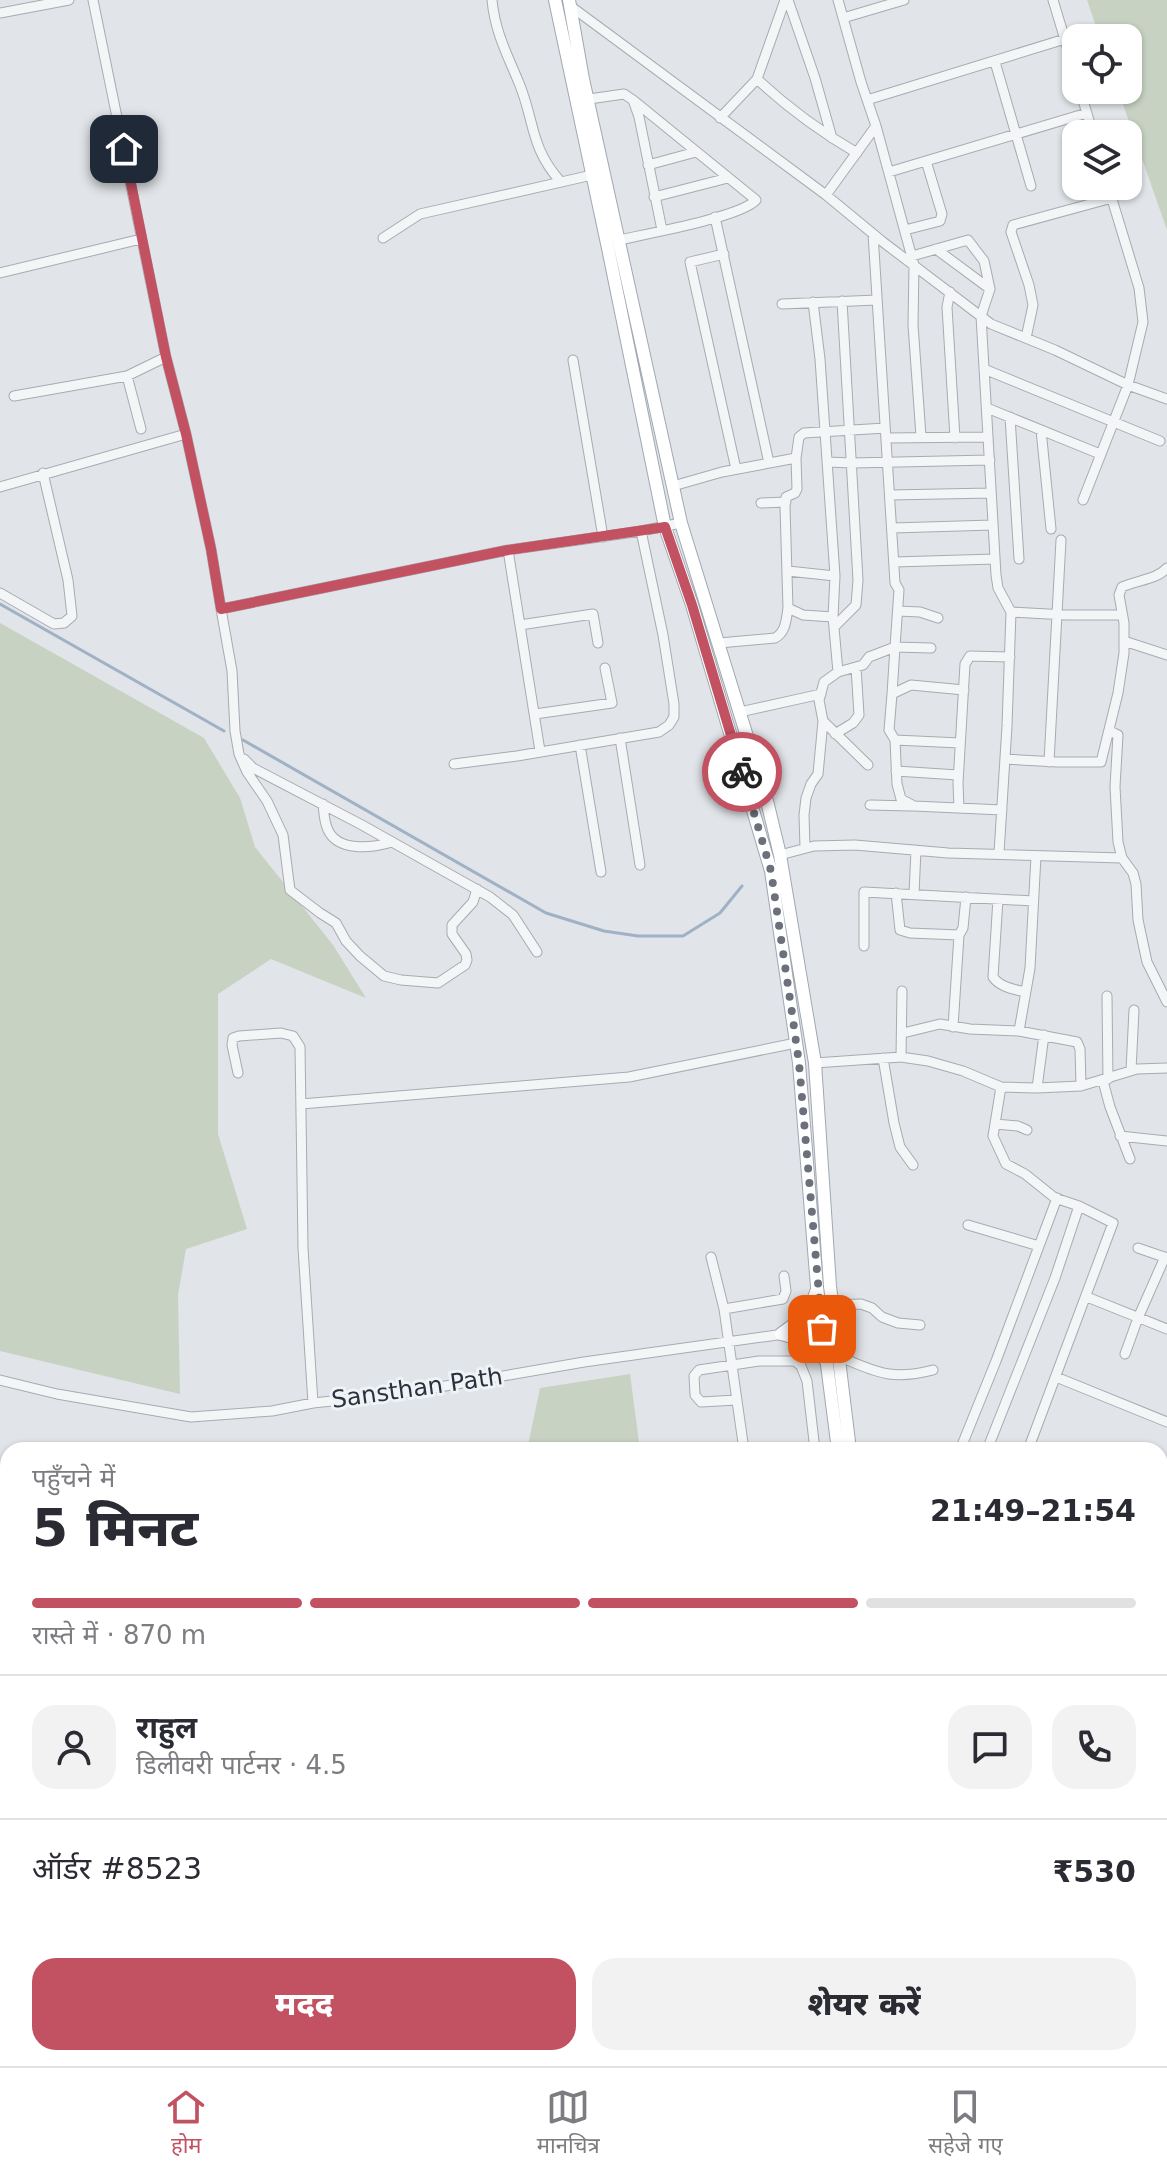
<!DOCTYPE html>
<html lang="hi">
<head>
<meta charset="utf-8">
<style>
	body { margin:0; font-family:"DejaVu Sans","Noto Sans Devanagari",sans-serif; background:#f2f2f3; color:#2b2b33; height:100vh; display:flex; flex-direction:column; font-size:30px; white-space:nowrap }
	* { box-sizing:border-box; margin:0 }
	p { font-size:26px; color:#7c7c81 }
	.icon { flex:none; width:44px; height:44px; fill:none; stroke:currentColor; stroke-width:2; stroke-linecap:round; stroke-linejoin:round }
	.map { position:relative; flex:1; overflow:hidden }
	.side { position:absolute; left:0px; top:1442px; width:1168px; height:624px; display:flex; flex-direction:column; background:#fff; border-radius:24px 24px 0 0; box-shadow:0 2px 6px #0004 }
	.side>* { flex:none }
	.controls { position:absolute; left:1062px; top:24px; display:grid; gap:16px }
	.controls a { display:grid; place-items:center; width:80px; height:80px; border-radius:16px; background:#fff; box-shadow:0 2px 6px #0004; font-size:40px }
	.pin { position:absolute; display:grid; place-items:center; width:68px; height:68px; color:#fff; margin:-34px; border-radius:16px; box-shadow:0 4px 12px #0006 }
	.courier { position:absolute; display:grid; place-items:center; width:80px; height:80px; margin:-40px; border:6px solid #c25162; border-radius:50%; background:#fff; color:#222; box-shadow:0 2px 10px #0007 }
	.overview em { font-style:normal; font-weight:800 }
	.overview div { display:flex; flex-direction:column-reverse }
	.overview { display:flex; align-items:center; justify-content:space-between; height:136px; padding:0 32px }
	h1 { font-size:52px; font-weight:800; line-height:60px }
	.bar { display:grid; grid-template-columns:repeat(4,1fr); gap:12px 8px; align-content:center; height:96px; padding:0 32px }
	.bar i { height:10px; border-radius:6px; background:#e1e1e2 }
	.bar .selected { background:#c25162 }
	.bar p { grid-column:span 4 }
	.line { display:flex; align-items:center; gap:20px; padding:0 32px; border-top:2px solid #e1e1e2 }
	.line div { flex:1 }
	.round { display:grid; place-items:center; flex:none; width:84px; height:84px; border-radius:24px; background:#f2f2f3 }
	.action { display:flex; gap:16px; margin-top:auto; padding:16px 32px }
	.action a { flex:1; height:92px; border-radius:24px; background:#c25162; color:#fff; font-size:32px; font-weight:800; line-height:92px; text-align:center }
	.action a+a { background:#f2f2f3; color:#2b2b33 }
	.dock { display:flex; justify-content:space-around; align-items:center; height:112px; border-top:2px solid #e1e1e2; background:#fff; font-size:22px; color:#7c7c81 }
	.dock a { display:grid; justify-items:center; gap:4px }
	.dock .selected { color:#c25162 }
	.map>svg:first-child { display:block }
	.green { fill:#c7d2c3 }
	.lines { fill:none; stroke-linecap:round; stroke-linejoin:round }
	.stream { stroke:#9fb2c5; stroke-width:3 }
	.minor-casing { stroke:#a7abb2; stroke-width:11 }
	.major-casing { stroke:#a1a8b3; stroke-width:14 }
	.minor { stroke:#f3f5f7; stroke-width:9 }
	.major { stroke:#fff; stroke-width:12 }
	.done { stroke:#6b707a; stroke-width:8; stroke-dasharray:0 14.4 }
	.route { stroke:#c25162; stroke-width:10 }
	.labels { text-anchor:middle; stroke-width:6; stroke-linejoin:round; paint-order:stroke }
	.street-label { font-size:24px; fill:#2b323f; stroke:#f0f3f6 }
</style>
</head>
<body>
<div class="map">
<svg width="1167" height="2066" viewBox="0 0 1167 2066">
	<rect width="100%" height="100%" fill="#e1e4e8"/>
	<!-- green -->
	<path class="green" d="M1087,0H1167V230L1118,90H1128V38H1100Z
		M0,623L204,738L240,798L255,847L333,945L366,998L271,959L218,994V1134L247,1229L186,1249L178,1295L180,1394L0,1351Z
		M630,1374L640,1450H527L540,1388Z
		M1167,1692V2066H1132L1130,2058H1160V1710Z"/>
	<g class="lines">
		<!-- stream -->
		<path class="stream" d="M0,604L224,731
			M243,740L546,913L604,931L638,936H683L720,913L742,886"/>
		<defs>
			<path id="minor" d="M93,0L166,357L186,434L211,549L221,609L508,550L641,531L681,523
				M492,0C495,32 507,54 519,83C535,122 530,147 560,181
				M785,0L757,79C787,107 821,132 857,153
				M788,0L815,78L832,138
				M838,0L861,82L876,126L914,265L913,325L921,436
				M1053,0L1076,76
				M569,5L826,195L883,242L991,324L1055,350L1128,385L1167,399
				M0,13L69,0
				M843,18L904,0
				M995,62L1031,186
				M1080,90L1093,134
				M589,99L624,94L633,100L639,117L662,230
				M867,100L1065,39
				M720,118L757,79
				M648,165L696,152
				M889,172L1087,113
				M826,195L876,126
				M654,197L728,178
				M715,217L769,463
				M905,230L940,221L942,214L926,161
				M383,238L420,214L592,175
				M619,240C646,234 741,217 756,200L633,100
				M936,249L990,289
				M724,254L690,262L736,469
				M912,256L968,240L984,261L990,289L981,316L996,575L998,588L1011,612L1007,726L999,853
				M0,273L141,239
				M950,292L947,307L955,438
				M813,302L820,359L835,576L833,617L838,672
				M782,304L877,300
				M1026,338L1033,305L1029,285L1011,232L1013,225L1112,198
				M573,360L603,537
				M984,369L1160,441
				M127,376L141,429
				M14,396L127,376L166,357
				M987,408L1100,454
				M1010,417L1019,559
				M1041,430L1051,529
				M886,438L988,437
				M827,462L852,463L990,460
				M673,486L722,472L796,458
				M0,487L186,434
				M890,495L991,493
				M1083,500L1128,385L1143,322L1139,288L1108,186
				M761,503L786,502
				M892,528L993,525
				M508,550L540,751
				M894,562L995,559
				M788,571L835,576
				M0,593L54,624L64,623L72,616L68,580L43,473
				M221,609L232,671L235,731L239,754L247,772L267,801L283,835L290,890L320,913L336,923L346,941L360,956L384,976L401,980L438,983L465,965L467,960L466,954L452,934V925L473,902L477,889
				M898,611L920,612L938,618
				M1011,612L1066,615H1122
				M833,617L803,615L788,608L785,507L786,497L795,493L797,489L796,458L799,437L804,433L885,428
				M520,625L593,614L598,643
				M835,626L856,605L858,580L842,301
				M1124,641L1167,655
				M719,643L775,638C786,632 786,620 788,608
				M892,694L895,647L931,648
				M740,712L821,694
				M535,714L612,703L605,668
				M1110,731L1118,735L1115,787L1118,842L1122,858L1133,873L1136,884L1138,920L1147,962L1167,1002
				M835,734L853,723L859,715L856,667
				M620,738L640,865
				M895,740L889,730L892,694L911,685L964,690
				M960,743L895,740L897,784L901,799L914,806L1002,810
				M580,745L601,872
				M244,759L253,768L362,825L490,897L513,915L537,952
				M1005,759L1057,762H1101L1118,693L1124,653V623L1119,595L1122,587C1137,580 1156,580 1167,568
				M1049,762L1061,540
				M454,764L517,756L659,732L669,725L674,717V704L663,635L641,531
				M868,765L823,721L819,700L824,682L838,672L863,665L869,657L895,647L899,590L895,583L873,234
				M896,771L958,775
				M323,804C324,813 324,822 328,830C338,852 372,848 392,842
				M870,805L911,806
				M959,808L958,783L965,664L970,656L1010,657
				M805,848L804,815L806,798L811,784L818,774L823,721
				M780,855L814,846L855,845L948,853L1122,858
				M896,893L900,930L910,933L959,935L963,928L966,897
				M914,894L916,850
				M998,899L993,977C1000,987 1013,989 1025,992
				M864,946V892L1033,901
				M1107,996L1108,1079
				M953,1027L959,935
				M1019,1031L1030,968L1036,856
				M903,1033L940,1024L970,1029L1019,1031L1077,1042L1080,1049L1081,1086
				M901,1057L902,991
				M883,1058L894,1123L900,1147L913,1165
				M815,1063L901,1057L928,1061L963,1071L1001,1087L1037,1088L1081,1086L1137,1069L1167,1068
				M1131,1070L1134,1010
				M238,1073L232,1045L233,1038L239,1036L281,1033L293,1036L300,1047L303,1248L313,1403
				M1103,1081L1110,1107L1130,1159
				M1001,1087L993,1136L1006,1164L1025,1174L1055,1198L1079,1206L1113,1223L1028,1450
				M1037,1088L1044,1035
				M301,1104L629,1077L796,1043
				M995,1124L1018,1126L1027,1130
				M1120,1136L1167,1141
				M968,1225L1039,1246
				M1138,1248L1167,1258
				M711,1257L724,1309L744,1450
				M1087,1297L1167,1329
				M832,1305L861,1304L872,1308L882,1317L898,1323L920,1325
				M724,1309L783,1299L786,1291L784,1276
				M1125,1354L1138,1318L1165,1257
				M838,1356C876,1372 891,1381 933,1370
				M1056,1377L1167,1422
				M0,1380L57,1394L191,1417L272,1411L313,1403L399,1394L584,1362L827,1328
				M737,1400L701,1402L695,1395L694,1376L699,1370L759,1361H795L801,1366L807,1381L815,1450
				M960,1450L996,1361L1057,1198
				M987,1450L1055,1278L1079,1206
				M1001,2058L1003,2066"/>
			<path id="major" d="M555,0L609,253L665,527L692,605L771,871L799,1063L817,1287L838,1450
				M569,0L583,79L681,523L767,801L780,855L815,1063L830,1286L850,1450
				M781,1334C800,1320 809,1315 816,1292
				M781,1334C802,1339 811,1343 825,1360
				M922,2058L923,2066
				M936,2058L938,2066"/>
		</defs>
		<!-- minor casing -->
		<use href="#minor" class="minor-casing"/>
		<!-- major casing -->
		<use href="#major" class="major-casing"/>
		<!-- minor -->
		<use href="#minor" class="minor"/>
		<!-- major -->
		<use href="#major" class="major"/>
	</g>
	<g class="lines">
		<!-- done -->
		<path class="done" d="M742,772L771,871L792,1013L799,1063L822,1329"/>
		<!-- route -->
		<path class="route" d="M124,149L166,357L186,434L211,549L221,609L508,550L665,527L692,605L742,772"/>
	</g>
	<g class="labels">
		<!-- street labels -->
		<g class="street-label">
			<text transform="translate(417 1388) rotate(-8)" y="8">Sansthan Path</text>
		</g>
	</g>
</svg>
<div class="controls">
<a><svg class="icon" aria-label="locate" viewBox="0 0 24 24"><circle cx="12" cy="12" r="6"/><path d="M12 2v4M12 18v4M2 12h4M18 12h4"/></svg></a>
<a><svg class="icon" aria-label="layers" viewBox="0 0 24 24"><path d="M12 4l9 5-9 5-9-5zM3 14l9 5 9-5"/></svg></a>
</div>
<div class="pin" style="left:822px;top:1329px;background:#ea580c"><svg class="icon" aria-label="bag" viewBox="0 0 24 24"><path d="M5 8h14l-1 12H6zM9 8a3 3 0 0 1 6 0"/></svg></div>
<div class="pin" style="left:124px;top:149px;background:#1f2937"><svg class="icon" aria-label="home" viewBox="0 0 24 24"><path d="M3 11l9-7 9 7M6 9v11h12V9"/></svg></div>
<div class="courier" style="left:742px;top:772px"><svg class="icon" aria-label="bike" viewBox="0 0 24 24"><circle cx="6" cy="16" r="4"/><circle cx="18" cy="16" r="4"/><path d="M6 16l4-8h5l3 8M10 8l3 8H6M13 5h3"/></svg></div>
<section class="side">
<div class="overview"><div><h1>5 मिनट</h1><p>पहुँचने में</p></div><em>21:49–21:54</em></div>
<div class="bar"><i class="selected"></i><i class="selected"></i><i class="selected"></i><i></i><p>रास्ते में · 870 m</p></div>
<div class="line" style="height:144px"><a class="round"><svg class="icon" aria-label="person" viewBox="0 0 24 24"><circle cx="12" cy="8" r="4"/><path d="M4 21q1-7 8-7t8 7"/></svg></a><div><b>राहुल</b><p>डिलीवरी पार्टनर · 4.5</p></div><a class="round"><svg class="icon" aria-label="chat" viewBox="0 0 24 24"><path d="M4 5h16v11H9l-5 4z"/></svg></a><a class="round"><svg class="icon" aria-label="phone" viewBox="0 0 24 24"><path d="M5 4h4l2 5-3 2q2 4 5 5l2-3 5 2v4C11 20 4 13 5 4z"/></svg></a></div>
<div class="line" style="height:104px"><div>ऑर्डर #8523</div><b>₹530</b></div>
<div class="action"><a>मदद</a><a>शेयर करें</a></div>
</section>
</div>
<nav class="dock">
<a class="selected"><svg class="icon" aria-label="home" viewBox="0 0 24 24"><path d="M3 11l9-7 9 7M6 9v11h12V9"/></svg>होम</a>
<a><svg class="icon" aria-label="map" viewBox="0 0 24 24"><path d="M3 6l6-2 6 2 6-2v14l-6 2-6-2-6 2zM9 4v14M15 6v14"/></svg>मानचित्र</a>
<a><svg class="icon" aria-label="saved" viewBox="0 0 24 24"><path d="M7 4h10v16l-5-4-5 4z"/></svg>सहेजे गए</a>
</nav>
</body>
</html>
